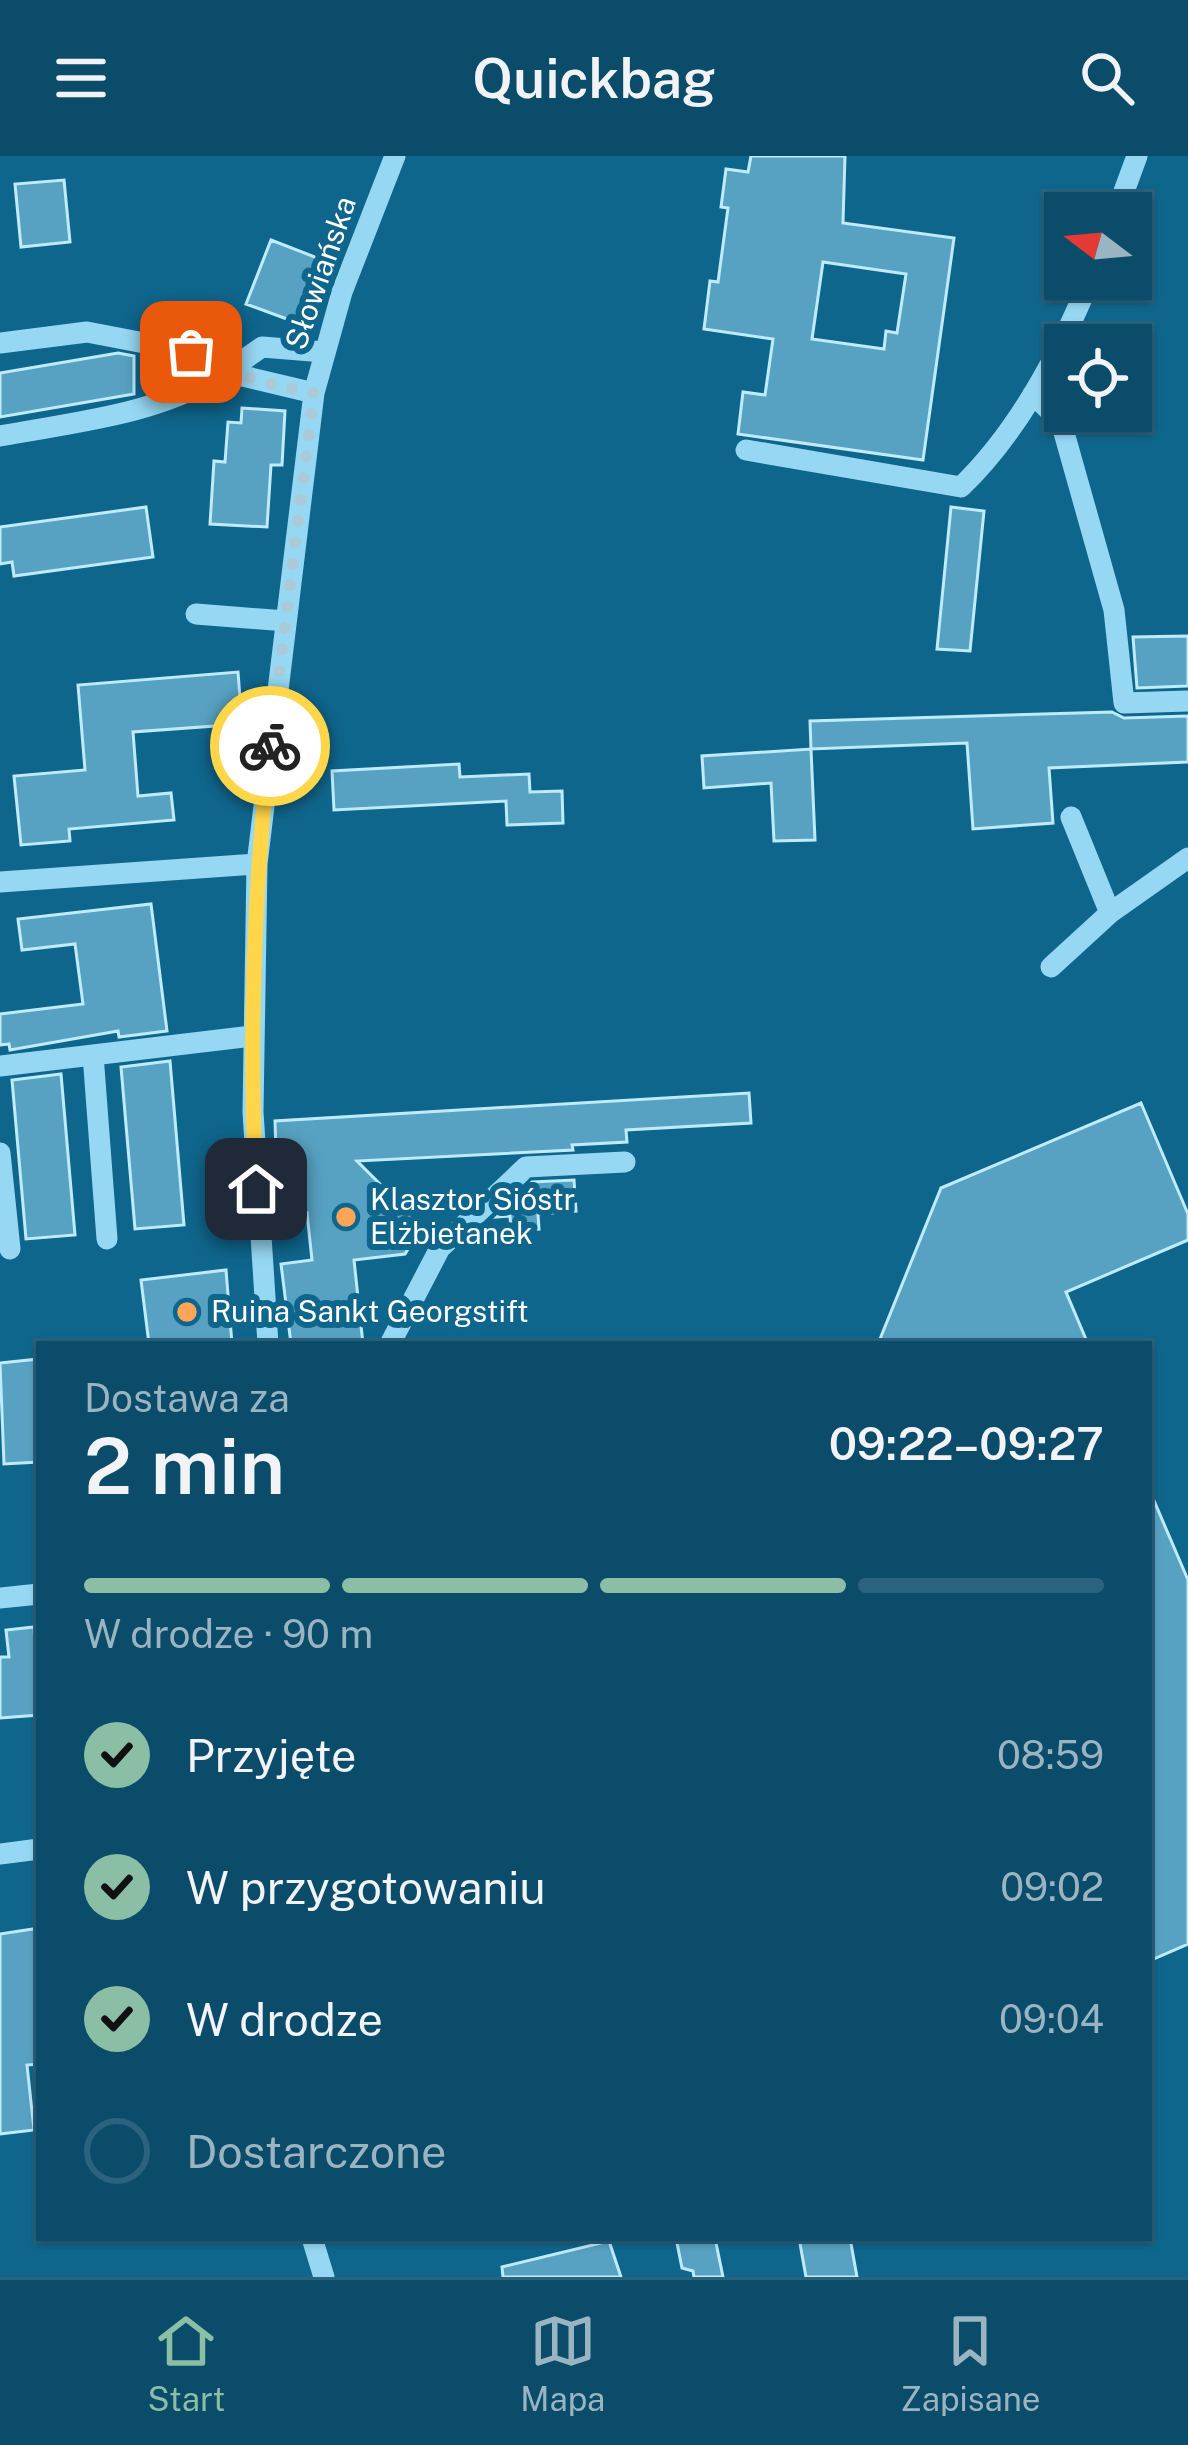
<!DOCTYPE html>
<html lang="pl">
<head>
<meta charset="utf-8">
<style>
	body { margin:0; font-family:"Public Sans",sans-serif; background:#195672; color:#f1f3f6; height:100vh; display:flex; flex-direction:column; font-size:45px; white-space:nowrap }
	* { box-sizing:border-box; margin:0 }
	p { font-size:39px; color:#9ab4c1 }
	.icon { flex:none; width:66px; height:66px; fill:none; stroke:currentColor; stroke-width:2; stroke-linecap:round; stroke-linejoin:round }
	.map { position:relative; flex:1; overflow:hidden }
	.drawer { position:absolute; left:36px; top:1185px; width:1116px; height:900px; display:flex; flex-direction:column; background:#0b4c6a; border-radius:0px; box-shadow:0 3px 9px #0004,0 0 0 3px #2b637e }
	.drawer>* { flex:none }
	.needle { width:78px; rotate:286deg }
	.fabs { position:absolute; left:1044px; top:36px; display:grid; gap:24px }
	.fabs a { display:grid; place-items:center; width:108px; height:108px; border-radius:0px; background:#0b4c6a; box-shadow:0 3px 9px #0004,0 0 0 3px #2b637e; font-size:60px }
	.pin { position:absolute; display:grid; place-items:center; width:102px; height:102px; color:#fff; margin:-51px; border-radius:24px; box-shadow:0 6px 18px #0006 }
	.courier { position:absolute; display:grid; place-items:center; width:120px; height:120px; margin:-60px; border:9px solid #ffd54a; border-radius:50%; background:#fff; color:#222; box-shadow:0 3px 15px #0007 }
	.headline em { font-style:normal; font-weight:600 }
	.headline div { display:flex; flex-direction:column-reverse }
	.headline { display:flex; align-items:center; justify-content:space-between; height:204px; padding:0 48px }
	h1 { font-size:78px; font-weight:600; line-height:90px }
	.bar { display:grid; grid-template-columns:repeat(4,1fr); gap:18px 12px; align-content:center; height:144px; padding:0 48px }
	.bar i { height:15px; border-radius:9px; background:#2b637e }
	.bar .selected { background:#8abfa5 }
	.bar p { grid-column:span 4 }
	ol { padding:0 48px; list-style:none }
	li { display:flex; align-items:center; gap:36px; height:132px }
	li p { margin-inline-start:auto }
	li .icon { padding:12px; border-radius:50%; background:#8abfa5; color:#111; stroke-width:4 }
	li:last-child { color:#9ab4c1 }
	li i { width:66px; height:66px; border:6px solid #2b637e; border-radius:50% }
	header { display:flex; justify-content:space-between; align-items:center; height:156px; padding:0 48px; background:#0b4c6a; font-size:54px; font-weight:600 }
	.menu { display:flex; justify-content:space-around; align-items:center; height:168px; border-top:3px solid #2b637e; background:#0b4c6a; font-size:33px; color:#9ab4c1 }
	.menu a { display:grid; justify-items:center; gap:6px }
	.menu .selected { color:#8abfa5 }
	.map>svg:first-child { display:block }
	.building { fill:#57a2c2; stroke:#beebfe; stroke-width:3; fill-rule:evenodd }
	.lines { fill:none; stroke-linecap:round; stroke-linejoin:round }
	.minor { stroke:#96d8f3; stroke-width:21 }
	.done { stroke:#abc9d7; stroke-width:12; stroke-dasharray:0 21.6 }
	.route { stroke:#ffd54a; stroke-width:15 }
	.poi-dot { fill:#ffa558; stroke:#0f668d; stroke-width:4.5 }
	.labels { text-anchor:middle; stroke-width:12; stroke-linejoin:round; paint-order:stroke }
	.street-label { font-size:30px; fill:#fff; stroke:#0f668d }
	.poi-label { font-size:30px; fill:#fff; stroke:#0f668d; text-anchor:start }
</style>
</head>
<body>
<header><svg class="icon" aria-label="menu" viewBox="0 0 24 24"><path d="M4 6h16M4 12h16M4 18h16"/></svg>Quickbag<svg class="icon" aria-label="search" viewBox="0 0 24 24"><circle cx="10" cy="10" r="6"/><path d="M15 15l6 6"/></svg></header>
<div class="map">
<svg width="1188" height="2121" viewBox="0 0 1188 2121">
	<rect width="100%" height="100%" fill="#0f668d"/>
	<!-- building -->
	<path class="building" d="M751,0H845L843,67L954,82L923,304L738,278L743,236L765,239L773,183L704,173L710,125L718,126L728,52L721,51L726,13L748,16ZM823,106L906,118L897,177L886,175L884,193L812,183Z
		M64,24L70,86L21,91L15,28Z
		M271,84L320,103L295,166L246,148Z
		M118,197L134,200V238L0,261V217Z
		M242,252L285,255L282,309H271L267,371L210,368L214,305L225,306L228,266L241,267Z
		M146,351L153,401L14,420L12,406L0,408V371Z
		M951,351L984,355L970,495L937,493Z
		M1188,480V530L1137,532L1133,481Z
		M238,516L242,568L133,576L138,640L171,637L174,664L69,673L70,685L21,689L14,620L85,614L78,529Z
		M1112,556L1124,562L1188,560V606L1049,612L1053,667L973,673L967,587L811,593L810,565Z
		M811,593L815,684L774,685L771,627L704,632L702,600Z
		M459,608L460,621L529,618L530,636L562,635L563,667L507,669L506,645L334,654L332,615Z
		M151,748L167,875L119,881L118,875L10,894L9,888L0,889V858L83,848L75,788L22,794L18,763Z
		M170,905L184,1069L135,1073L121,911Z
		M61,918L75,1079L26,1083L12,924Z
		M749,937L751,967L626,974L627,986L572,989L573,994L357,1005L422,1070L405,1098L354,1104L363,1188H291L281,1108L312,1104L307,1057L278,1060L275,965Z
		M1141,947L1188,1058V1084L1066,1136L1088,1188H878L941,1032Z
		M574,1024L576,1055L538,1058L539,1073L511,1075L510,1060L497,1061L532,1026Z
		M226,1114L232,1188H149L141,1124Z
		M39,1203V1306L4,1308L0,1207Z
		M1149,1333L1188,1424V1788L1149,1805Z
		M34,1471L39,1559L0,1562V1501H9L6,1474Z
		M39,1772V1908L27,1909L34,1974L0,1978V1778Z
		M676,2082H715L723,2121H694L693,2115L682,2112Z
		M799,2082H850L857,2121H806Z
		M609,2085L621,2121H503L502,2111Z"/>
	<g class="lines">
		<!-- minor -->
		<path class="minor" d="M1116,57L1137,0
			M0,187L87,176L191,196L226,216C155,259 81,265 0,280
			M314,237L226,216L262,191L324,196
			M1033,238L1061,266L1114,454L1124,547L1188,545
			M746,294L961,331C1019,275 1060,197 1090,123
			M196,458L286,465
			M1071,661L1110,757
			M0,726L257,708
			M1051,811L1110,757L1188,702
			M93,899L107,1083
			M0,910L252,880
			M0,997L10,1093
			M268,1188L253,956L257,708L314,237L342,136L395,0
			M390,1188L440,1092L526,1011L625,1006
			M0,1442L39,1438
			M0,1698L39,1693
			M312,2082L324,2121"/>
	</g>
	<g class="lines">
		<!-- done -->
		<path class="done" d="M191,196C231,219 269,229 314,237L270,590"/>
		<!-- route -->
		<path class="route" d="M256,1033C249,884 253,737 270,590"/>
	</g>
	<!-- markers -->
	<g class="poi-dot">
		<circle cx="346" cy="1061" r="12"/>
		<circle cx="187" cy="1156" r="12"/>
	</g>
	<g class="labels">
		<!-- street labels -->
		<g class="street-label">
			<text transform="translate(321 117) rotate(-71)" y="10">Słowiańska</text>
		</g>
		<!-- poi labels -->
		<g class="poi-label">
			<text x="370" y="1054">Klasztor Sióstr<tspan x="370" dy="34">Elżbietanek</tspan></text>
			<text x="211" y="1166">Ruina Sankt Georgstift</text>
		</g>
	</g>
</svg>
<div class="fabs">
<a><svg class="needle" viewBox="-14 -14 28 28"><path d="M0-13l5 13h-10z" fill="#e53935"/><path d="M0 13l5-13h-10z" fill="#9ab4c1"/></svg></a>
<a><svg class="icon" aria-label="locate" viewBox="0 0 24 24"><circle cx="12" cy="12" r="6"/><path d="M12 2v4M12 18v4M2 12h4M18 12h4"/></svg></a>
</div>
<div class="pin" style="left:191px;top:196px;background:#ea580c"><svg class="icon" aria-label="bag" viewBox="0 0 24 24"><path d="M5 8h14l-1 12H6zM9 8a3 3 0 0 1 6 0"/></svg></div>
<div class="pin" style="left:256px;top:1033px;background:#1f2937"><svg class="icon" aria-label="home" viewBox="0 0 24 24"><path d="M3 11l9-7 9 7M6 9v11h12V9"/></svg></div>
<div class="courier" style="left:270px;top:590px"><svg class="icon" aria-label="bike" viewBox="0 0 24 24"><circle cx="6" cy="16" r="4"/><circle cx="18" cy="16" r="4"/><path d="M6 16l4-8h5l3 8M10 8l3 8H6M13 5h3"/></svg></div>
<section class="drawer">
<div class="headline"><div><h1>2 min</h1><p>Dostawa za</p></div><em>09:22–09:27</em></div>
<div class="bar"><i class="selected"></i><i class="selected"></i><i class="selected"></i><i></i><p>W drodze · 90 m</p></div>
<ol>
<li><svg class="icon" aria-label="check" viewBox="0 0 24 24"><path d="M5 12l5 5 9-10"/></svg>Przyjęte<p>08:59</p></li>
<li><svg class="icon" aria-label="check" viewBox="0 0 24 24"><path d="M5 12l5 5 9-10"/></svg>W przygotowaniu<p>09:02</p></li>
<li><svg class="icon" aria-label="check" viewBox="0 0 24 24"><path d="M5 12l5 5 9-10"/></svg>W drodze<p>09:04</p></li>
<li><i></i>Dostarczone</li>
</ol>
</section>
</div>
<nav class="menu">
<a class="selected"><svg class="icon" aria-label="home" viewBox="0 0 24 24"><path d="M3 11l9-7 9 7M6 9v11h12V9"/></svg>Start</a>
<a><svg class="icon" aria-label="map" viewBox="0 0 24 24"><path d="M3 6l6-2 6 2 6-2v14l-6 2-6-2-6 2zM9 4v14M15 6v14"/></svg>Mapa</a>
<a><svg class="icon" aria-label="saved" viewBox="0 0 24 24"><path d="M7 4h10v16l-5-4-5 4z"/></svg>Zapisane</a>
</nav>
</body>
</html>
